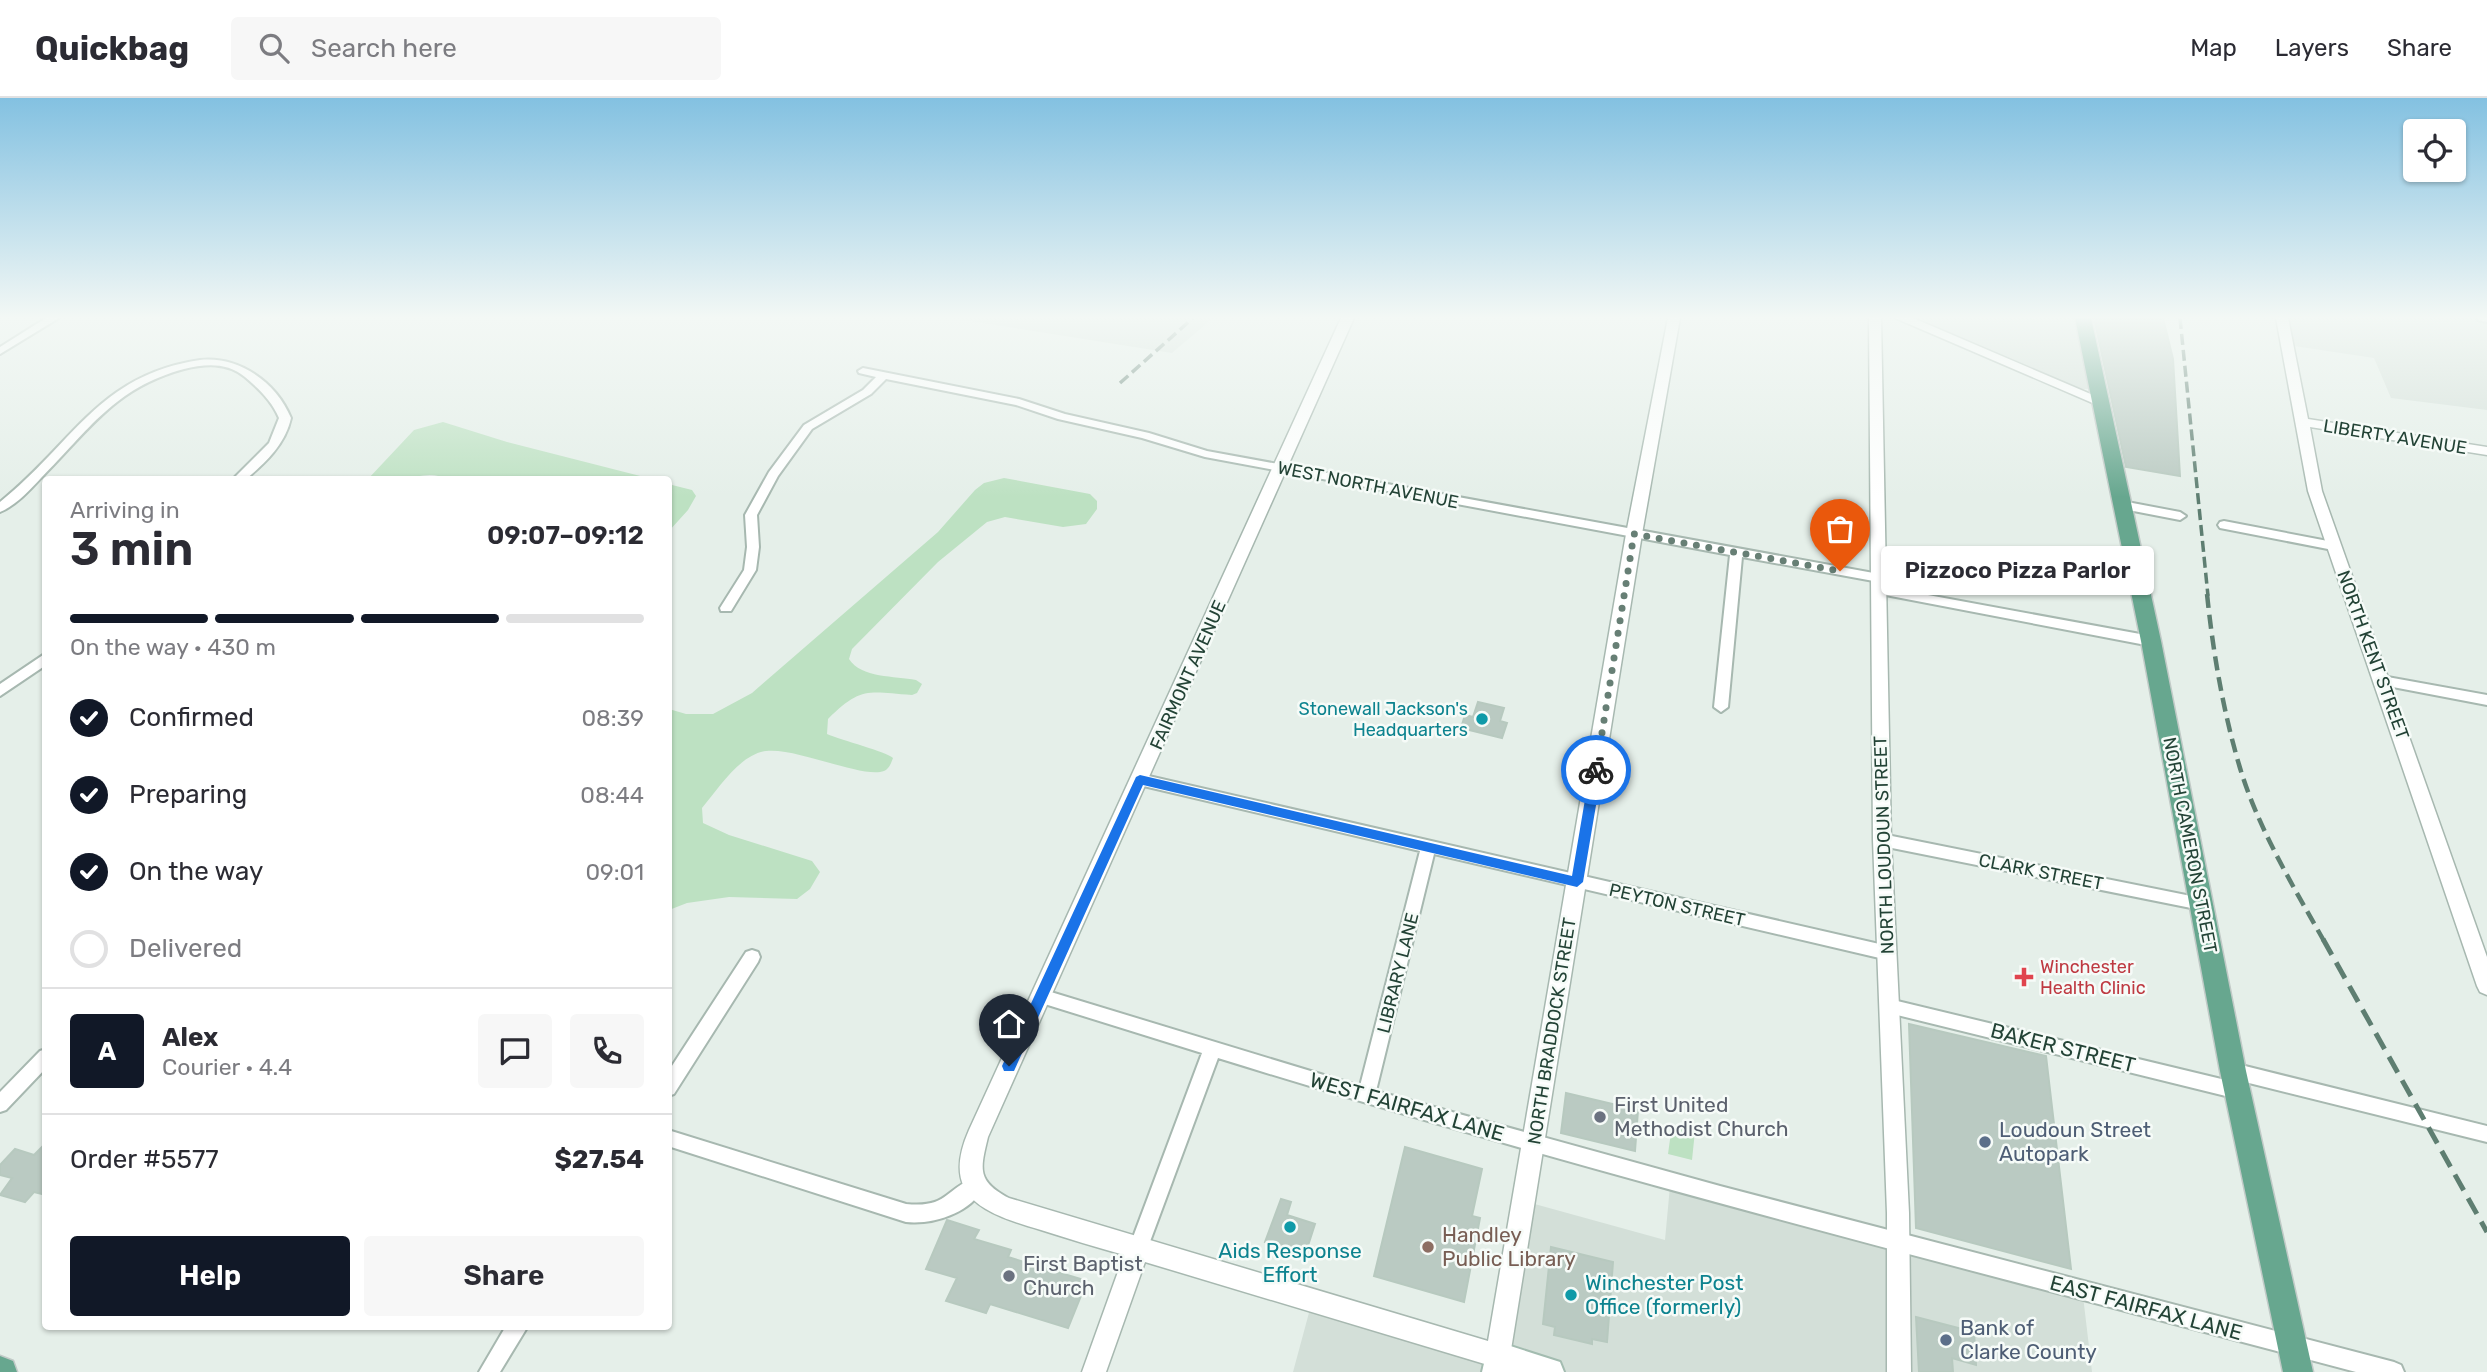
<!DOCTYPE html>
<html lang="en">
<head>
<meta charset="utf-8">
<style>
	body { margin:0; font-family:Rubik,sans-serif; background:#f7f7f7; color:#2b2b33; height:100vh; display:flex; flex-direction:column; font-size:26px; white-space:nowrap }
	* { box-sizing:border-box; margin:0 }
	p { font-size:23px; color:#7c7c81 }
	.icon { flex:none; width:38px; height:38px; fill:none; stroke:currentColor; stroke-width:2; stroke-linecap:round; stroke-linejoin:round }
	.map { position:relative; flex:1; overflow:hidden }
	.details { position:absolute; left:42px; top:378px; width:630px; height:854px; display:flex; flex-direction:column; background:#fff; border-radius:7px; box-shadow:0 2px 5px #0004 }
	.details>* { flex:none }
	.fabs { position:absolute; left:2403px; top:21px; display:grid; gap:14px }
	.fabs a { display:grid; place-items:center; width:63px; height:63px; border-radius:7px; background:#fff; box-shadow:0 2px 5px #0004; font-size:35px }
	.pin { position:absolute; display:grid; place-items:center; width:60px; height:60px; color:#fff; margin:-72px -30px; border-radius:50% 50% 50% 0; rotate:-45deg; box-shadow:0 0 7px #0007 }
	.pin .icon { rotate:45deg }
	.courier { position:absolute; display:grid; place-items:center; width:70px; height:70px; margin:-35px; border:5px solid #1a73e8; border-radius:50%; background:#fff; color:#222; box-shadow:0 2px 9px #0007 }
	.bubble { position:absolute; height:49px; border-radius:7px; background:#fff; box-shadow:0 2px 5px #0004; font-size:23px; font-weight:600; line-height:49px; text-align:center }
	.summary em { font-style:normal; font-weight:600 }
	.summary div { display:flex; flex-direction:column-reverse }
	.summary { display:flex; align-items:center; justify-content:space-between; height:119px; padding:0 28px }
	h1 { font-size:46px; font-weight:600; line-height:52px }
	.bar { display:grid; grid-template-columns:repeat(4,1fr); gap:10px 7px; align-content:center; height:84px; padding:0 28px }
	.bar i { height:9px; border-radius:5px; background:#e1e1e2 }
	.bar .active { background:#111827 }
	.bar p { grid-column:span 4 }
	.line { display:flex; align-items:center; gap:18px; padding:0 28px; border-top:2px solid #e1e1e2 }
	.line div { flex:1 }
	.round { display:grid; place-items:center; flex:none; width:74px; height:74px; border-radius:7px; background:#f7f7f7 }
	ol { padding:0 28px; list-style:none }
	li { display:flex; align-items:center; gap:21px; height:77px }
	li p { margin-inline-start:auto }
	li .icon { padding:7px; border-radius:50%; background:#111827; color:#fff; stroke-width:4 }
	li:last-child { color:#7c7c81 }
	li i { width:38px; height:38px; border:4px solid #e1e1e2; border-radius:50% }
	.cta { display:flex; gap:14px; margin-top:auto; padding:14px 28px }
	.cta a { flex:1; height:80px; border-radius:7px; background:#111827; color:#fff; font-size:28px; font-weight:600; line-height:80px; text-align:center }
	.cta a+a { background:#f7f7f7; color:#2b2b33 }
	header { display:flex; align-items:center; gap:42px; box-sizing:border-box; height:98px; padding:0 35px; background:#fff; border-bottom:2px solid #e1e1e2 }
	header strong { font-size:33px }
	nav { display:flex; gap:38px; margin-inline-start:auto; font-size:24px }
	.search { width:490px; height:63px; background:#f7f7f7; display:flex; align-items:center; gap:18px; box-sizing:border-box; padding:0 24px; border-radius:7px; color:#7c7c81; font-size:26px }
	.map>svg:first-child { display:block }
	.built { fill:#d3dfd8 }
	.green { fill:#bde1c2 }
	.building { fill:#bacac2; stroke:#b7c9bf; stroke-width:2 }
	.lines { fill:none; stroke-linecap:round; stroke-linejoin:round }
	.minor-casing { stroke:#a7b8b0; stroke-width:4 }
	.tertiary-casing { stroke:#a7b8b0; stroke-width:3 }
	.secondary-casing { stroke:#a3bcb0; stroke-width:4 }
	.primary-casing { stroke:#c1cac7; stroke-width:3 }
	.minor { fill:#fff; fill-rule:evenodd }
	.tertiary { fill:#fff; fill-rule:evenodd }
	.secondary { fill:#fff; fill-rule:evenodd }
	.primary { fill:#67a78f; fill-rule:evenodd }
	.rail-far2 { stroke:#5e7e71; stroke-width:3.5; stroke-dasharray:11 5; stroke-linecap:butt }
	.rail-far1 { stroke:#5e7e71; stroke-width:4.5; stroke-dasharray:14 7; stroke-linecap:butt }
	.rail { stroke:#5e7e71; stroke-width:5; stroke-dasharray:18 9; stroke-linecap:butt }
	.route { fill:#1a73e8 }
	.done { stroke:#677f75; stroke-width:7; stroke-dasharray:0 12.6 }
	.culture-dot { fill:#0f9aa8; stroke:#f6fbf8; stroke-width:2.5 }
	.health-dot { fill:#e0444e; stroke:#f6fbf8; stroke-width:2.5 }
	.worship-dot { fill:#6b7280; stroke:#f6fbf8; stroke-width:2.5 }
	.service-dot { fill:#5c6f8a; stroke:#f6fbf8; stroke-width:2.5 }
	.education-dot { fill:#8d6e63; stroke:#f6fbf8; stroke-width:2.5 }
	.labels { text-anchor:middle; stroke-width:5; stroke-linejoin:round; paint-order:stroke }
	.street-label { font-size:18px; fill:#234336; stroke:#f6fbf8 }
	.culture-label { font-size:18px; fill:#0d838f; stroke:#f6fbf8; text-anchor:end }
	.health-label { font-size:18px; fill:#be3a42; stroke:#f6fbf8; text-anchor:start }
	.near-street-label { font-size:21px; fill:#234336; stroke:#f6fbf8 }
	.near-worship-label { font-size:21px; fill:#5b616d; stroke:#f6fbf8; text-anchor:start }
	.near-service-label { font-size:21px; fill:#4e5e75; stroke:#f6fbf8; text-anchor:start }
	.near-education-label { font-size:21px; fill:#785e54; stroke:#f6fbf8; text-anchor:start }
	.near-culture-label { font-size:21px; fill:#0d838f; stroke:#f6fbf8 }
</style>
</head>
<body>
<header>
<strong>Quickbag</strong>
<div class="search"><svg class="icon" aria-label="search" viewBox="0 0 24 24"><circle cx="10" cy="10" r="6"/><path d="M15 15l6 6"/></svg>Search here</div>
<nav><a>Map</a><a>Layers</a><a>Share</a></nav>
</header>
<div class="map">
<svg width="2487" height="1274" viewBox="0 0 2487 1274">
	<rect width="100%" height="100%" fill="#e5efe9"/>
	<!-- built -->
	<path class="built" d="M952,220H1213L1172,255Z
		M1906,220H2077L2090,291H2080Z
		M2288,220H2464L2487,223V312L2391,300L2374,260L2294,248Z
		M1670,1088L2083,1198L2092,1274H1293L1310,1211L1504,1271L1531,1105L1665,1142Z"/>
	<!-- green -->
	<path class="green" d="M443,324L507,344L652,381L449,382C434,373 419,378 403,381C392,383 379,382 368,381L414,332Z
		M1004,380L1090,396L1097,403V411L1086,426L1063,429L1005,419L987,424L938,464L852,551L849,561C861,580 895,578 916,582L922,586L917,595L912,597C868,594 861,588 828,621L827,636C841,642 887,654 893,660C891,665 890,670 884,673C863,681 796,649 766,653C739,657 719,690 702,710L703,725L729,737L812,763L820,774L810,791L797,801L729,799L687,805L669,812V611L686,616H713L752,595L938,434L975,392L984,385Z
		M668,386L692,392L696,398L688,412L669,433Z
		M1672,1027L1695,1033L1692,1062L1668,1056Z"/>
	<!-- building -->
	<path class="building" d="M2094,220H2163L2173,261L2180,378L2126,369Z
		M1478,604L1504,610L1500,623L1507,625L1502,640L1461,630L1465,617L1473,619Z
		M1909,926L2046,958L2071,1171L1916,1130Z
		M1566,995L1638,1012L1635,1053L1561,1035Z
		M46,1045V1097L34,1094L25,1104L0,1097L12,1080L0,1077V1067L15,1051L34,1057Z
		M1405,1049L1482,1071L1472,1118L1480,1120L1464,1204L1374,1178Z
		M1281,1101L1291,1104L1287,1117L1315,1126L1305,1157L1265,1144Z
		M947,1122L979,1132L974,1141L1011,1152L1008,1159L1087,1183L1068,1230L990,1206L986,1215L946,1203L957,1180L926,1171Z
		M1551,1149L1613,1164L1607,1244L1592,1241V1246L1554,1237L1555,1229L1543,1226Z
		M1916,1219L1974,1234L1976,1267L1952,1260L1953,1274H1919Z"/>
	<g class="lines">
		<defs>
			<path id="minor" d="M46,220H59L0,256V249Z
				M2477,220H2487V224L2478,222Z
				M200,262C239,258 276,284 291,320C285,347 265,365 245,382H232L269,345L279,320C272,303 259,291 245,279C227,264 205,266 184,271C114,290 89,332 41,380C30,392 15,408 0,414V404C73,346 98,277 200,262Z
				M863,270L1019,301L1065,316L1149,335L1207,353L1879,476L1885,480L1879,484L1742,459L1728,609L1721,614L1714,609L1730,457L1205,359L1142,340L1058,321L1016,307L886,281L871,296L812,331L778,378L757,417L759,449L756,472L731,513H721L720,510L744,472L747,449L745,417L769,374L804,327L863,292L876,279L859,275L858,273Z
				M2122,403L2180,414L2186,418L2180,422L2118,410V404Z
				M2224,423L2333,444L2339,448L2333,452L2220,430L2218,427L2220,424Z
				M1879,488L2151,538L2158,543L2151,548L1875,495L1873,492Z
				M46,555V567L0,598V586Z
				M2382,578L2487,597V607L2377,586L2375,583L2377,580Z
				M1140,676L1888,848L1894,850L1896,855L1894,860L1888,862L1434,756L1376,993L1720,1088L2394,1264L2401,1267L2404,1274H2356C1976,1173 1594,1077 1218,960L1145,1157L1138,1159L1131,1157L1129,1150L1202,955L1035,903L1033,898L1035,893L1041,891L1360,988L1420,753L1135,686L1133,682L1135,678Z
				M1882,736L2201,800L2206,801L2209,806L2206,811L2201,812L1882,748L1877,746L1875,742L1877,738Z
				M752,852L758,854L760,859L758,864L674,996L668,998V974L746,854Z
				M1889,901L2238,985L2244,987L2247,993L2244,999L2238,1001L1889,915L1883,913L1881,908L1883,903Z
				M46,951V970L6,1012L0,1014V994L40,953Z
				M2233,965L2487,1028V1044L2233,981L2227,978L2224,973L2227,968Z
				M668,1032L906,1106C948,1110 944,1092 974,1080L980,1083L983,1089C972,1115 932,1127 906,1124L668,1048Z
				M506,1228H528L500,1274H479Z"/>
			<path id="tertiary" d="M1341,220H1354L988,1039C980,1072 977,1083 1009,1100L1488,1243L1626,436L1668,220H1680L1642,436L1510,1258L1507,1267L1498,1270L1145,1164L1106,1274H1082L1124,1157C1096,1149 1069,1141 1041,1132C986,1116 939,1100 969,1032Z
				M1869,220H1881L1891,742L1909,1115L1911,1274H1887V1115L1873,742Z
				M1895,220H1913L2107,303L2105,306H2095Z
				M2276,220H2288L2308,321L2487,349V357L2310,329L2322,393L2487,859V897L2480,894L2477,888L2308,393Z"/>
			<path id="secondary" d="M1498,1244L1560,1264L1564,1274H1482L1488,1248Z"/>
			<path id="primary" d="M2075,220H2091L2161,543L2246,973L2313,1274H2283L2220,973L2141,543Z
				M0,1258L13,1263L17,1274H0Z"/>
		</defs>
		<!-- minor casing -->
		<use href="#minor" class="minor-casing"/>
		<!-- tertiary casing -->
		<use href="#tertiary" class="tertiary-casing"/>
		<!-- secondary casing -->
		<use href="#secondary" class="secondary-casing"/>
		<!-- primary casing -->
		<use href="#primary" class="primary-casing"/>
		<!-- minor -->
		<use href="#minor" class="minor"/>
		<!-- tertiary -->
		<use href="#tertiary" class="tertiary"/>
		<!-- secondary -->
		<use href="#secondary" class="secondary"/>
		<!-- primary -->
		<use href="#primary" class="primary"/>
		<!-- rail-far2 -->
		<path class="rail-far2" d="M2180,220L2208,498
			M1120,285L1193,220"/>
		<!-- rail-far1 -->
		<path class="rail-far1" d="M2207,496C2213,554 2223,613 2240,670C2258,730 2293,788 2324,843"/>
		<!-- rail -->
		<path class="rail" d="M2323,841L2487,1134"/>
	</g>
	<!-- sky -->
	<linearGradient id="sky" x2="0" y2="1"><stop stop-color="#83c1e1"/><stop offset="0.55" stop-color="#f3f8f5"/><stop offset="1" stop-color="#f3f8f5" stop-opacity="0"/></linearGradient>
	<rect width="2487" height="399" fill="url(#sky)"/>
	<!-- route -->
	<path class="route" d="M1596,667L1602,672L1583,784L1577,789L1143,687L1014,973H1004L1002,968L1136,679L1140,677L1572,778L1590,672Z"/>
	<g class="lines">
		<!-- done -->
		<path class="done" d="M1596,672L1634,436L1840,473"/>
	</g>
	<!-- markers -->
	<g class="culture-dot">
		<circle cx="1482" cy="621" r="7"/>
		<circle cx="1290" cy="1129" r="7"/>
		<circle cx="1571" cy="1197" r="7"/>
	</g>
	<path class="health-dot" d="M2020.5 868.5h7v7h7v7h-7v7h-7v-7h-7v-7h7z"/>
	<g class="worship-dot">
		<circle cx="1600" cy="1019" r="7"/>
		<circle cx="1009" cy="1178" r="7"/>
	</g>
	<g class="service-dot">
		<circle cx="1985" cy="1044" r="7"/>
		<circle cx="1946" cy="1242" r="7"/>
	</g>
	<circle class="education-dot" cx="1428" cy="1149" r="7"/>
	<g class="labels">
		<!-- street labels -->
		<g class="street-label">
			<text transform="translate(2395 339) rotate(9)" y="6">LIBERTY AVENUE</text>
			<text transform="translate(1368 387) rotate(11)" y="6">WEST NORTH AVENUE</text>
			<text transform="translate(2373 557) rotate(70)" y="6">NORTH KENT STREET</text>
			<text transform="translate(1188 577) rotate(-66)" y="6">FAIRMONT AVENUE</text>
			<text transform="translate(1884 747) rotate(-92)" y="6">NORTH LOUDOUN STREET</text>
			<text transform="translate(2190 747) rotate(79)" y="6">NORTH CAMERON STREET</text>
			<text transform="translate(2041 774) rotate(11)" y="6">CLARK STREET</text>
			<text transform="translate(1677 807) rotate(13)" y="6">PEYTON STREET</text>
			<text transform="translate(1398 875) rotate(-76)" y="6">LIBRARY LANE</text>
			<text transform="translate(1552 933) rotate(-81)" y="6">NORTH BRADDOCK STREET</text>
		</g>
		<!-- culture labels -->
		<g class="culture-label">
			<text x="1468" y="617">Stonewall Jackson's<tspan x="1468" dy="21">Headquarters</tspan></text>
		</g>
		<!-- health labels -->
		<g class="health-label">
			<text x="2040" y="875">Winchester<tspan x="2040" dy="21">Health Clinic</tspan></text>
		</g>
		<!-- near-street labels -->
		<g class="near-street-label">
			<text transform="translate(2063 950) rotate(14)" y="7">BAKER STREET</text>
			<text transform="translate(1407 1009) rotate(16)" y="7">WEST FAIRFAX LANE</text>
			<text transform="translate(2146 1210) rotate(15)" y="7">EAST FAIRFAX LANE</text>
		</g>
		<!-- near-worship labels -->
		<g class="near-worship-label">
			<text x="1614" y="1014">First United<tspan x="1614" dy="24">Methodist Church</tspan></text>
			<text x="1023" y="1173">First Baptist<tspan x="1023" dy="24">Church</tspan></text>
		</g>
		<!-- near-service labels -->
		<g class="near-service-label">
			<text x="1999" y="1039">Loudoun Street<tspan x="1999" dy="24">Autopark</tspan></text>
			<text x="1960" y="1237">Bank of<tspan x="1960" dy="24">Clarke County</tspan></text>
		</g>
		<!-- near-education labels -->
		<g class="near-education-label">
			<text x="1442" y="1144">Handley<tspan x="1442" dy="24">Public Library</tspan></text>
		</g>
		<!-- near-culture labels -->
		<g class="near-culture-label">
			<text x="1290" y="1160">Aids Response<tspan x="1290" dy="24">Effort</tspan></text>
			<text x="1585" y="1192" text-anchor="start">Winchester Post<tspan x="1585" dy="24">Office (formerly)</tspan></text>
		</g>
	</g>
</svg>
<div class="fabs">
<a><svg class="icon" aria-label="locate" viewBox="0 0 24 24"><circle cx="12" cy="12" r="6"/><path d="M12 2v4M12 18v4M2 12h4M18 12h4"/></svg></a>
</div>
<div class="pin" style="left:1840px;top:473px;background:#ea580c"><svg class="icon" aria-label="bag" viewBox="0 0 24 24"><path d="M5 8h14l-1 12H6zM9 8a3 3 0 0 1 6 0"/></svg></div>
<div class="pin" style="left:1009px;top:968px;background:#1f2937"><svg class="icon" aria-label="home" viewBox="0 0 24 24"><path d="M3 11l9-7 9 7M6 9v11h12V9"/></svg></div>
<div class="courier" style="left:1596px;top:672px"><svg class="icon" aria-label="bike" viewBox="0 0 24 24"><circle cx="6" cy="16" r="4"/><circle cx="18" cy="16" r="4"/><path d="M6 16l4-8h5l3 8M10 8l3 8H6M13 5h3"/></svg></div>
<div class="bubble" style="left:1881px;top:448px;width:273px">Pizzoco Pizza Parlor</div>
<section class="details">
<div class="summary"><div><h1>3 min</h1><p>Arriving in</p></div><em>09:07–09:12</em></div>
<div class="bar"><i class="active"></i><i class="active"></i><i class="active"></i><i></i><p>On the way · 430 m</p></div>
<ol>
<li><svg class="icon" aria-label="check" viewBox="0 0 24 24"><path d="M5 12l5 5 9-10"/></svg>Confirmed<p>08:39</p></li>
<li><svg class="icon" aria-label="check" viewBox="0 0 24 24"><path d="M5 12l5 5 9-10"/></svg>Preparing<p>08:44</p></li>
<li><svg class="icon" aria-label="check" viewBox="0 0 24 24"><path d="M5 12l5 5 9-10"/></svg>On the way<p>09:01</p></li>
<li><i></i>Delivered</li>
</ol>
<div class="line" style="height:126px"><b class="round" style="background:#111827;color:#fff">A</b><div><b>Alex</b><p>Courier · 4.4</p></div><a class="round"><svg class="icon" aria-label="chat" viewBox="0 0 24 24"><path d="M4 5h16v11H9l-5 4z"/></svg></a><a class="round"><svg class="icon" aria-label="phone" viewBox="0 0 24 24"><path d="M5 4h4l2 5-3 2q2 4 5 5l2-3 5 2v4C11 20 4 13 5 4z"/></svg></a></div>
<div class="line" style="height:91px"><div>Order #5577</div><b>$27.54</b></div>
<div class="cta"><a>Help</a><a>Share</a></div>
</section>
</div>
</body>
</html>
